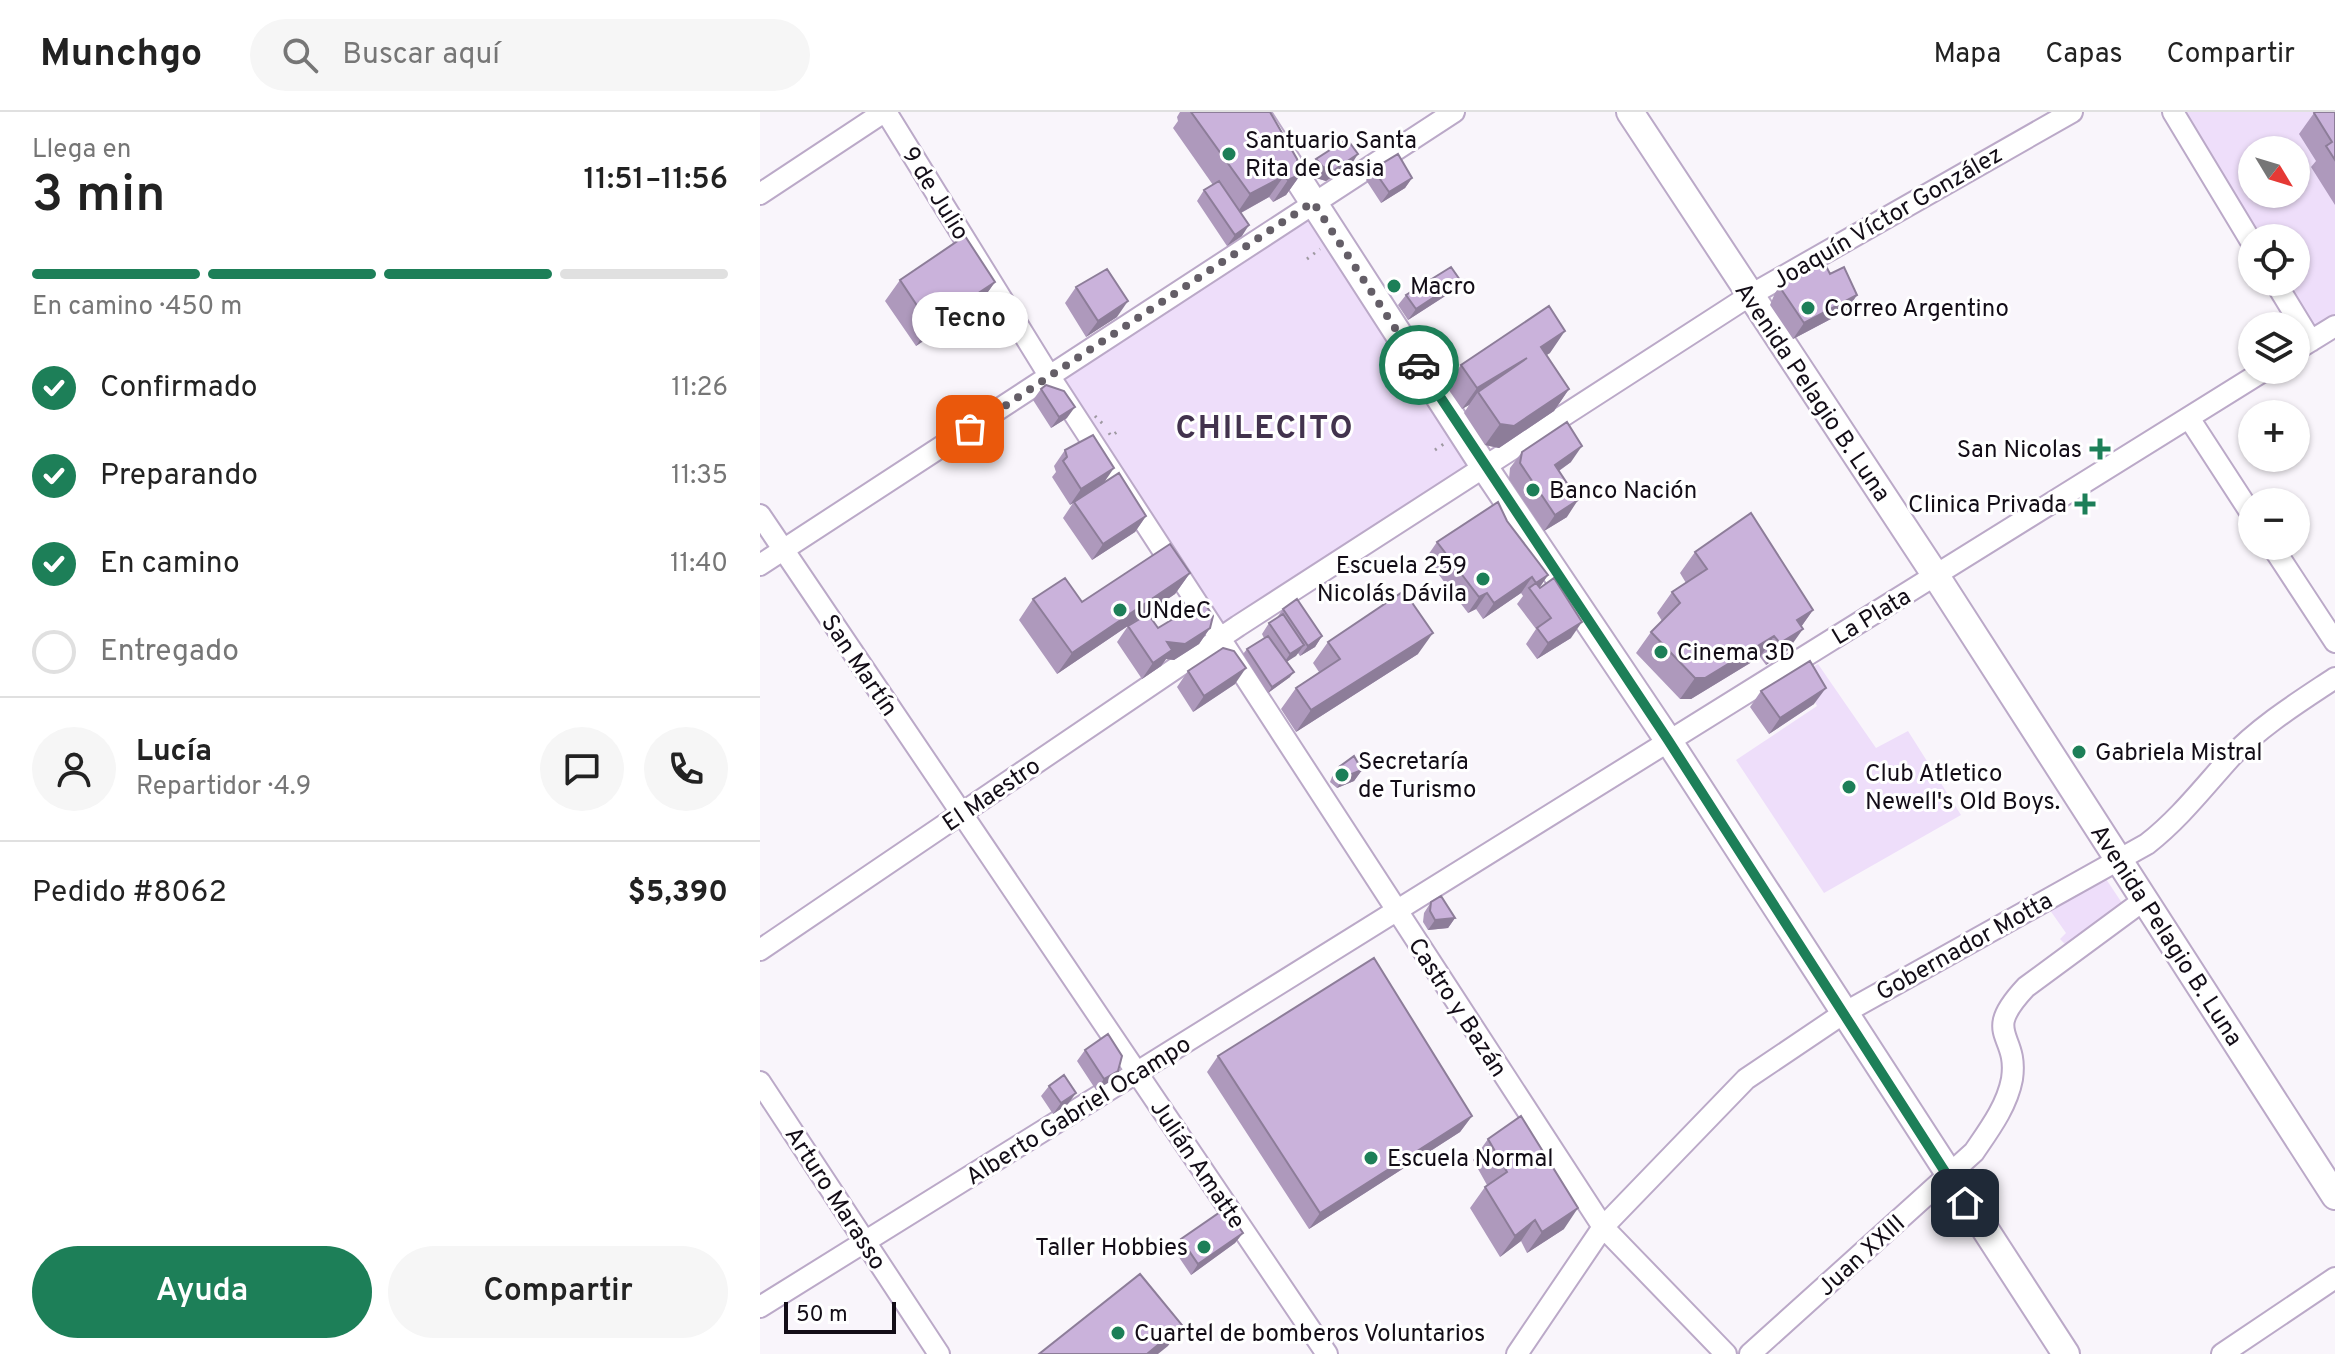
<!DOCTYPE html>
<html lang="es">
<head>
<meta charset="utf-8">
<style>
	body { margin:0; font-family:Overpass,sans-serif; background:#f6f6f6; color:#222; height:100vh; display:flex; flex-direction:column; font-size:30px; white-space:nowrap }
	* { box-sizing:border-box; margin:0 }
	p { font-size:26px; color:#767676 }
	.icon { flex:none; width:44px; height:44px; fill:none; stroke:currentColor; stroke-width:2; stroke-linecap:round; stroke-linejoin:round }
	.map { position:relative; flex:1; overflow:hidden }
	.drawer { display:flex; flex-direction:column; background:#fff; width:760px }
	.drawer>* { flex:none }
	.needle { width:52px; rotate:128deg }
	.buttons { position:absolute; left:1478px; top:24px; display:grid; gap:16px }
	.buttons a { display:grid; place-items:center; width:72px; height:72px; border-radius:50%; background:#fff; box-shadow:0 2px 6px #0004; font-size:40px }
	.scale { position:absolute; left:24px; bottom:20px; width:112px; box-sizing:border-box; padding-left:8px; border:4px solid #130d17; border-top:0; font-size:22px; line-height:28px; white-space:nowrap; color:#130d17; -webkit-text-stroke:6px #fff; paint-order:stroke }
	.pin { position:absolute; display:grid; place-items:center; width:68px; height:68px; color:#fff; margin:-34px; border-radius:16px; box-shadow:0 4px 12px #0006 }
	.courier { position:absolute; display:grid; place-items:center; width:80px; height:80px; margin:-40px; border:6px solid #1d7f58; border-radius:50%; background:#fff; color:#222; box-shadow:0 2px 10px #0007 }
	.bubble { position:absolute; height:56px; border-radius:28px; background:#fff; box-shadow:0 2px 6px #0004; font-size:26px; font-weight:600; line-height:56px; text-align:center }
	.head em { font-style:normal; font-weight:600 }
	.head div { display:flex; flex-direction:column-reverse }
	.head { display:flex; align-items:center; justify-content:space-between; height:136px; padding:0 32px }
	h1 { font-size:52px; font-weight:600; line-height:60px }
	.bar { display:grid; grid-template-columns:repeat(4,1fr); gap:12px 8px; align-content:center; height:96px; padding:0 32px }
	.bar i { height:10px; border-radius:6px; background:#e0e0e0 }
	.bar .on { background:#1d7f58 }
	.bar p { grid-column:span 4 }
	.line { display:flex; align-items:center; gap:20px; padding:0 32px; border-top:2px solid #e0e0e0 }
	.line div { flex:1 }
	.round { display:grid; place-items:center; flex:none; width:84px; height:84px; border-radius:42px; background:#f6f6f6 }
	ol { padding:0 32px; list-style:none }
	li { display:flex; align-items:center; gap:24px; height:88px }
	li p { margin-inline-start:auto }
	li .icon { padding:8px; border-radius:50%; background:#1d7f58; color:#fff; stroke-width:4 }
	li:last-child { color:#767676 }
	li i { width:44px; height:44px; border:4px solid #e0e0e0; border-radius:50% }
	.primary-button { display:flex; gap:16px; margin-top:auto; padding:16px 32px }
	.primary-button a { flex:1; height:92px; border-radius:48px; background:#1d7f58; color:#fff; font-size:32px; font-weight:600; line-height:92px; text-align:center }
	.primary-button a+a { background:#f6f6f6; color:#222 }
	header { display:flex; align-items:center; gap:48px; box-sizing:border-box; height:112px; padding:0 40px; background:#fff; border-bottom:2px solid #e0e0e0 }
	header strong { font-size:38px }
	nav { display:flex; gap:44px; margin-inline-start:auto; font-size:28px }
	.search { width:560px; height:72px; background:#f6f6f6; display:flex; align-items:center; gap:20px; box-sizing:border-box; padding:0 28px; border-radius:44px; color:#767676; font-size:30px }
	main { display:flex; flex:1; min-height:0 }
	.map>svg:first-child { display:block }
	.green { fill:#eedefa; fill-rule:evenodd }
	.lines { fill:none; stroke-linecap:round; stroke-linejoin:round }
	.minor-casing { stroke:#bba9c8; stroke-width:24 }
	.major-casing { stroke:#bba9c8; stroke-width:30 }
	.path { stroke:#9e99a1; stroke-width:3; stroke-dasharray:2 6; stroke-linecap:butt }
	.minor { stroke:#fff; stroke-width:20 }
	.major { stroke:#fff; stroke-width:26 }
	.wall { fill:#ae99bc }
	.shaded-wall { fill:#8d7d99 }
	.building { fill:#cab2db; stroke:#8d7d99; stroke-width:2 }
	.done { stroke:#645e67; stroke-width:8; stroke-dasharray:0 14.4 }
	.route { stroke:#1d7f58; stroke-width:10 }
	.poi-dot { fill:#1d7f58; stroke:#fff; stroke-width:3 }
	.labels { text-anchor:middle; stroke-width:6; stroke-linejoin:round; paint-order:stroke }
	.poi-label { font-size:24px; fill:#130d17; stroke:#fff; text-anchor:start }
	.street-label { font-size:24px; fill:#130d17; stroke:#fff }
	.district-label { font-size:32px; font-weight:bold; letter-spacing:2px; fill:#42334d; stroke:#fff }
</style>
</head>
<body>
<header>
<strong>Munchgo</strong>
<div class="search"><svg class="icon" aria-label="search" viewBox="0 0 24 24"><circle cx="10" cy="10" r="6"/><path d="M15 15l6 6"/></svg>Buscar aquí</div>
<nav><a>Mapa</a><a>Capas</a><a>Compartir</a></nav>
</header>
<main>
<section class="drawer">
<div class="head"><div><h1>3 min</h1><p>Llega en</p></div><em>11:51–11:56</em></div>
<div class="bar"><i class="on"></i><i class="on"></i><i class="on"></i><i></i><p>En camino · 450 m</p></div>
<ol>
<li><svg class="icon" aria-label="check" viewBox="0 0 24 24"><path d="M5 12l5 5 9-10"/></svg>Confirmado<p>11:26</p></li>
<li><svg class="icon" aria-label="check" viewBox="0 0 24 24"><path d="M5 12l5 5 9-10"/></svg>Preparando<p>11:35</p></li>
<li><svg class="icon" aria-label="check" viewBox="0 0 24 24"><path d="M5 12l5 5 9-10"/></svg>En camino<p>11:40</p></li>
<li><i></i>Entregado</li>
</ol>
<div class="line" style="height:144px"><a class="round"><svg class="icon" aria-label="person" viewBox="0 0 24 24"><circle cx="12" cy="8" r="4"/><path d="M4 21q1-7 8-7t8 7"/></svg></a><div><b>Lucía</b><p>Repartidor · 4.9</p></div><a class="round"><svg class="icon" aria-label="chat" viewBox="0 0 24 24"><path d="M4 5h16v11H9l-5 4z"/></svg></a><a class="round"><svg class="icon" aria-label="phone" viewBox="0 0 24 24"><path d="M5 4h4l2 5-3 2q2 4 5 5l2-3 5 2v4C11 20 4 13 5 4z"/></svg></a></div>
<div class="line" style="height:104px"><div>Pedido #8062</div><b>$5,390</b></div>
<div class="primary-button"><a>Ayuda</a><a>Compartir</a></div>
</section>
<div class="map">
<svg width="1575" height="1242" viewBox="0 0 1575 1242">
	<rect width="100%" height="100%" fill="#f9f5fb"/>
	<!-- green -->
	<path class="green" d="M1418,0H1575V206L1553,219L1523,170H1536V126H1496ZM1492,38H1536V82H1492Z
		M550,103L713,351L463,517L300,269Z
		M1058,552L1116,636L1148,619L1201,703L1064,781L976,648L1057,594L1041,562Z
		M1346,767L1362,791L1306,833L1300,827L1306,821L1287,794Z"/>
	<g class="lines">
		<defs>
			<path id="minor" d="M126,0L290,265L843,1115L966,1242
				M1413,0L1492,131
				M0,82L124,0
				M1515,170L1551,229
				M1536,238L1575,214
				M1429,306L1492,403
				M0,403L567,1242
				M1512,434L1575,530
				M0,453L694,0
				M0,838L478,514L989,184L1312,0
				M0,970L179,1242
				M0,1195L1505,258
				M757,1242L843,1115L986,967L1084,901L1387,732C1419,707 1443,676 1470,646C1500,614 1539,590 1575,566
				M990,1242L1214,1040C1229,1018 1247,994 1252,967C1259,920 1220,924 1266,875L1384,788
				M1462,1242L1575,1166"/>
			<path id="major" d="M495,0L725,356L908,628L1306,1242
				M870,0L1176,464L1575,1084"/>
		</defs>
		<!-- minor casing -->
		<use href="#minor" class="minor-casing"/>
		<!-- major casing -->
		<use href="#major" class="major-casing"/>
		<!-- path -->
		<path class="path" d="M547,147L560,137
			M335,304L345,314
			M349,321L351,324L357,320
			M675,338L685,331"/>
		<!-- minor -->
		<use href="#minor" class="minor"/>
		<!-- major -->
		<use href="#major" class="major"/>
	</g>
	<!-- wall -->
	<path class="wall" d="M420,0H510L541,62L526,83L513,90L509,85L481,101L482,124L467,134L437,89L444,78L453,73L413,16L418,9L417,5Z
		M1575,0V93L1551,55L1556,49L1539,22L1554,1Z
		M556,47L591,53L566,69L556,66L549,58Z
		M613,57L652,66L645,76L621,91L606,68Z
		M1070,162L1097,183L1086,199L1033,227L1010,193L1015,181L1026,165Z
		M140,168L235,170L220,191L156,234L125,189Z
		M316,175L357,205L326,225L305,191Z
		M693,179L648,208L638,193L646,183Z
		M790,241L786,243L809,277L794,299L739,336L725,333L704,301L709,293L702,297L686,274L701,253Z
		M281,277L307,306L291,316L273,288Z
		M305,338L343,371L386,404L375,420L332,448L303,406L313,391L310,393L292,365L296,360L294,354Z
		M762,340L811,350L799,359L807,405L784,419L749,367L750,356Z
		M747,409L788,463L780,475L811,526L777,547L766,532L776,517L757,492L763,484L761,481L723,507L716,497L708,501L666,446L677,430Z
		M935,440L1053,498L1041,515L1028,538L1006,553L1000,545L931,587H920L876,541L891,520L902,509L897,501L912,480L926,471L920,461Z
		M430,461L415,482L297,562L259,508L273,487L322,490Z
		M523,497L562,524L555,535L540,544L538,541L527,550L530,565L508,581L483,542L487,537L504,526L502,522L509,511L516,507Z
		M368,514L398,516H450L439,532L414,548L406,547L401,554L382,567L357,530Z
		M568,530L658,542L536,620L521,597L536,576L559,560L553,551Z
		M428,559L475,572L433,600L417,575Z
		M1001,579L1054,592L1009,622L990,595Z
		M579,655L602,658L594,669L577,676L570,670L572,665Z
		M671,790L695,806L688,816L668,818L663,810L664,801Z
		M325,938L358,959L351,969L336,978L317,949Z
		M458,944L712,1004L700,1020L549,1117L447,960Z
		M289,974L308,992L293,1002L281,984Z
		M728,1027L804,1117L767,1141L761,1129L740,1145L710,1096L725,1075L727,1073L713,1048Z
		M483,1121L475,1131L431,1163L414,1138L421,1127Z"/>
	<!-- shaded-wall -->
	<path class="shaded-wall" d="M598,42L591,53L566,69L556,66L563,55Z
		M541,62L526,83L513,90L528,68Z
		M524,64L509,85L475,104L490,82Z
		M652,66L645,76L621,91L629,80Z
		M489,113L482,124L467,134L475,123Z
		M700,168L693,179L648,208L656,197Z
		M235,170L220,191L156,234L170,213Z
		M1097,183L1086,199L1033,227L1044,211Z
		M368,189L357,205L326,225L338,209Z
		M805,219L790,241L766,256L781,235Z
		M767,246L718,280L709,293L702,297L717,276Z
		M809,277L794,299L739,336L725,333L740,312Z
		M315,295L307,306L291,316L299,305Z
		M822,334L811,350L784,369L795,353Z
		M354,356L343,372L310,393L321,377Z
		M818,388L807,405L784,419L795,403Z
		M386,404L375,420L332,448L343,432Z
		M430,461L415,482L297,562L312,541Z
		M788,463L777,479L776,471Z
		M772,465L761,481L723,507L734,491Z
		M727,481L716,497L708,501L719,485Z
		M1053,498L1038,519L1037,508Z
		M822,510L811,526L777,547L788,531Z
		M450,516L439,532L414,548L406,547L401,554L382,567L407,530Z
		M1043,517L1028,538L1006,553L1020,531Z
		M673,521L658,542L536,620L551,598Z
		M562,524L555,535L540,544L548,534Z
		M1014,524L1000,545L931,587H920L935,566Z
		M544,533L536,544L523,552L530,542Z
		M486,556L475,572L433,600L444,584Z
		M534,560L530,565L508,581L512,575Z
		M1066,576L1054,592L1009,622L1020,606Z
		M602,658L594,669L577,676L584,665Z
		M695,806L688,816L668,818L675,808Z
		M358,959L351,969L336,978L344,967Z
		M316,981L308,992L293,1002L301,991Z
		M712,1004L700,1020L549,1117L560,1101Z
		M818,1096L804,1117L767,1141L782,1120Z
		M775,1108L761,1129L740,1145L755,1124Z
		M483,1121L475,1131L431,1163L438,1152Z
		M422,1213L408,1234L398,1242H387Z"/>
	<!-- building -->
	<path class="building" d="M431,0H510L537,47L541,62L528,68L524,64L490,82Z
		M1555,0H1575V48L1566,34L1572,30L1554,1Z
		M587,27L598,42L574,58L563,55L556,47Z
		M638,42L652,66L629,80L613,57Z
		M459,69L489,113L475,123L444,78Z
		M205,124L235,170L170,213L140,168Z
		M1061,144L1070,162L1084,155L1097,183L1044,211L1021,177L1026,165Z
		M691,155L700,168L656,197L646,183Z
		M347,157L368,189L338,209L316,175Z
		M789,194L805,219L781,235L809,277L754,314L740,312L718,280L767,246L717,276L701,253Z
		M286,273L304,279L315,295L299,305L281,277Z
		M807,310L822,334L795,353L818,388L795,403L760,351L762,340Z
		M333,323L354,356L321,377L303,349L307,345L305,338Z
		M359,361L386,404L343,432L314,390Z
		M738,390L747,409L788,463L776,471L780,476L794,466L822,510L788,531L777,516L791,506L769,476L776,471L772,465L734,491L727,481L719,485L677,430Z
		M991,401L1053,498L1037,508L1043,517L1020,531L1014,524L945,566H935L891,520L920,491L912,480L947,457L935,440Z
		M410,432L430,461L312,541L273,487L305,466L322,490Z
		M644,479L673,521L551,598L536,576L580,547L568,530Z
		M537,487L562,524L548,534L523,497Z
		M443,489L453,504L450,516L425,532L407,530L412,538L393,551L368,514L388,502L398,516Z
		M523,502L544,533L530,542L509,511Z
		M508,524L534,560L512,575L487,537Z
		M463,536L474,539L486,556L444,584L428,559Z
		M1050,549L1066,576L1020,606L1001,579Z
		M594,644L602,658L584,665L577,660L579,655Z
		M681,784L695,806L675,808L670,799L671,790Z
		M614,846L712,1004L560,1101L458,944Z
		M348,922L362,944L358,959L344,967L325,938Z
		M304,963L316,981L301,991L289,974Z
		M761,1004L818,1096L782,1120L775,1108L755,1124L725,1075L747,1060L728,1027Z
		M466,1096L483,1121L438,1152L421,1127Z
		M380,1162L422,1213L387,1242H279Z"/>
	<g class="lines">
		<!-- done -->
		<path class="done" d="M210,317L553,90L659,253"/>
		<!-- route -->
		<path class="route" d="M659,253L908,628L1205,1091"/>
	</g>
	<!-- markers -->
	<g class="poi-dot">
		<circle cx="469" cy="42" r="8"/>
		<circle cx="634" cy="174" r="8"/>
		<circle cx="1048" cy="196" r="8"/>
		<path d="M1336 325h8v8h8v8h-8v8h-8v-8h-8v-8h8z"/>
		<circle cx="773" cy="378" r="8"/>
		<path d="M1321 380h8v8h8v8h-8v8h-8v-8h-8v-8h8z"/>
		<circle cx="723" cy="467" r="8"/>
		<circle cx="360" cy="498" r="8"/>
		<circle cx="901" cy="540" r="8"/>
		<circle cx="1319" cy="640" r="8"/>
		<circle cx="582" cy="663" r="8"/>
		<circle cx="1089" cy="675" r="8"/>
		<circle cx="611" cy="1046" r="8"/>
		<circle cx="444" cy="1135" r="8"/>
		<circle cx="358" cy="1221" r="8"/>
	</g>
	<g class="labels">
		<!-- poi labels -->
		<g class="poi-label">
			<text x="485" y="36">Santuario Santa<tspan x="485" dy="28">Rita de Casia</tspan></text>
			<text x="650" y="182">Macro</text>
			<text x="1064" y="204">Correo Argentino</text>
			<text x="1322" y="345" text-anchor="end">San Nicolas</text>
			<text x="789" y="386">Banco Nación</text>
			<text x="1307" y="400" text-anchor="end">Clinica Privada</text>
			<text x="707" y="461" text-anchor="end">Escuela 259<tspan x="707" dy="28">Nicolás Dávila</tspan></text>
			<text x="376" y="506">UNdeC</text>
			<text x="917" y="548">Cinema 3D</text>
			<text x="1335" y="648">Gabriela Mistral</text>
			<text x="598" y="657">Secretaría<tspan x="598" dy="28">de Turismo</tspan></text>
			<text x="1105" y="669">Club Atletico<tspan x="1105" dy="28">Newell's Old Boys.</tspan></text>
			<text x="627" y="1054">Escuela Normal</text>
			<text x="428" y="1143" text-anchor="end">Taller Hobbies</text>
			<text x="374" y="1229">Cuartel de bomberos Voluntarios</text>
		</g>
		<!-- street labels -->
		<g class="street-label">
			<text transform="translate(176 81) rotate(58)" y="8">9 de Julio</text>
			<text transform="translate(1127 105) rotate(-30)" y="8">Joaquín Víctor González</text>
			<text transform="translate(1053 280) rotate(56)" y="8">Avenida Pelagio B. Luna</text>
			<text transform="translate(1111 504) rotate(-31)" y="8">La Plata</text>
			<text transform="translate(100 553) rotate(56)" y="8">San Martín</text>
			<text transform="translate(231 682) rotate(-34)" y="8">El Maestro</text>
			<text transform="translate(1407 823) rotate(57)" y="8">Avenida Pelagio B. Luna</text>
			<text transform="translate(1204 834) rotate(-29)" y="8">Gobernador Motta</text>
			<text transform="translate(698 895) rotate(57)" y="8">Castro y Bazán</text>
			<text transform="translate(318 998) rotate(-32)" y="8">Alberto Gabriel Ocampo</text>
			<text transform="translate(438 1052) rotate(56)" y="8">Julián Amatte</text>
			<text transform="translate(76 1086) rotate(57)" y="8">Arturo Marasso</text>
			<text transform="translate(1101 1143) rotate(-42)" y="8">Juan XXIII</text>
		</g>
		<!-- district labels -->
		<g class="district-label">
			<text x="505" y="326">CHILECITO</text>
		</g>
	</g>
</svg>
<div class="buttons">
<a><svg class="needle" viewBox="-14 -14 28 28"><path d="M0-13l5 13h-10z" fill="#e53935"/><path d="M0 13l5-13h-10z" fill="#767676"/></svg></a>
<a><svg class="icon" aria-label="locate" viewBox="0 0 24 24"><circle cx="12" cy="12" r="6"/><path d="M12 2v4M12 18v4M2 12h4M18 12h4"/></svg></a>
<a><svg class="icon" aria-label="layers" viewBox="0 0 24 24"><path d="M12 4l9 5-9 5-9-5zM3 14l9 5 9-5"/></svg></a>
<a>+</a>
<a>−</a>
</div>
<div class="scale">50 m</div>
<div class="pin" style="left:210px;top:317px;background:#ea580c"><svg class="icon" aria-label="bag" viewBox="0 0 24 24"><path d="M5 8h14l-1 12H6zM9 8a3 3 0 0 1 6 0"/></svg></div>
<div class="pin" style="left:1205px;top:1091px;background:#1f2937"><svg class="icon" aria-label="home" viewBox="0 0 24 24"><path d="M3 11l9-7 9 7M6 9v11h12V9"/></svg></div>
<div class="courier" style="left:659px;top:253px"><svg class="icon" aria-label="car" viewBox="0 0 24 24"><path d="M5 17H2v-5l4-1 3-4h7l3 4 3 1v5h-3M9 17h6M6 11h13"/><circle cx="7" cy="17" r="2"/><circle cx="17" cy="17" r="2"/></svg></div>
<div class="bubble" style="left:152px;top:180px;width:116px">Tecno</div>
</div>
</main>
</body>
</html>
